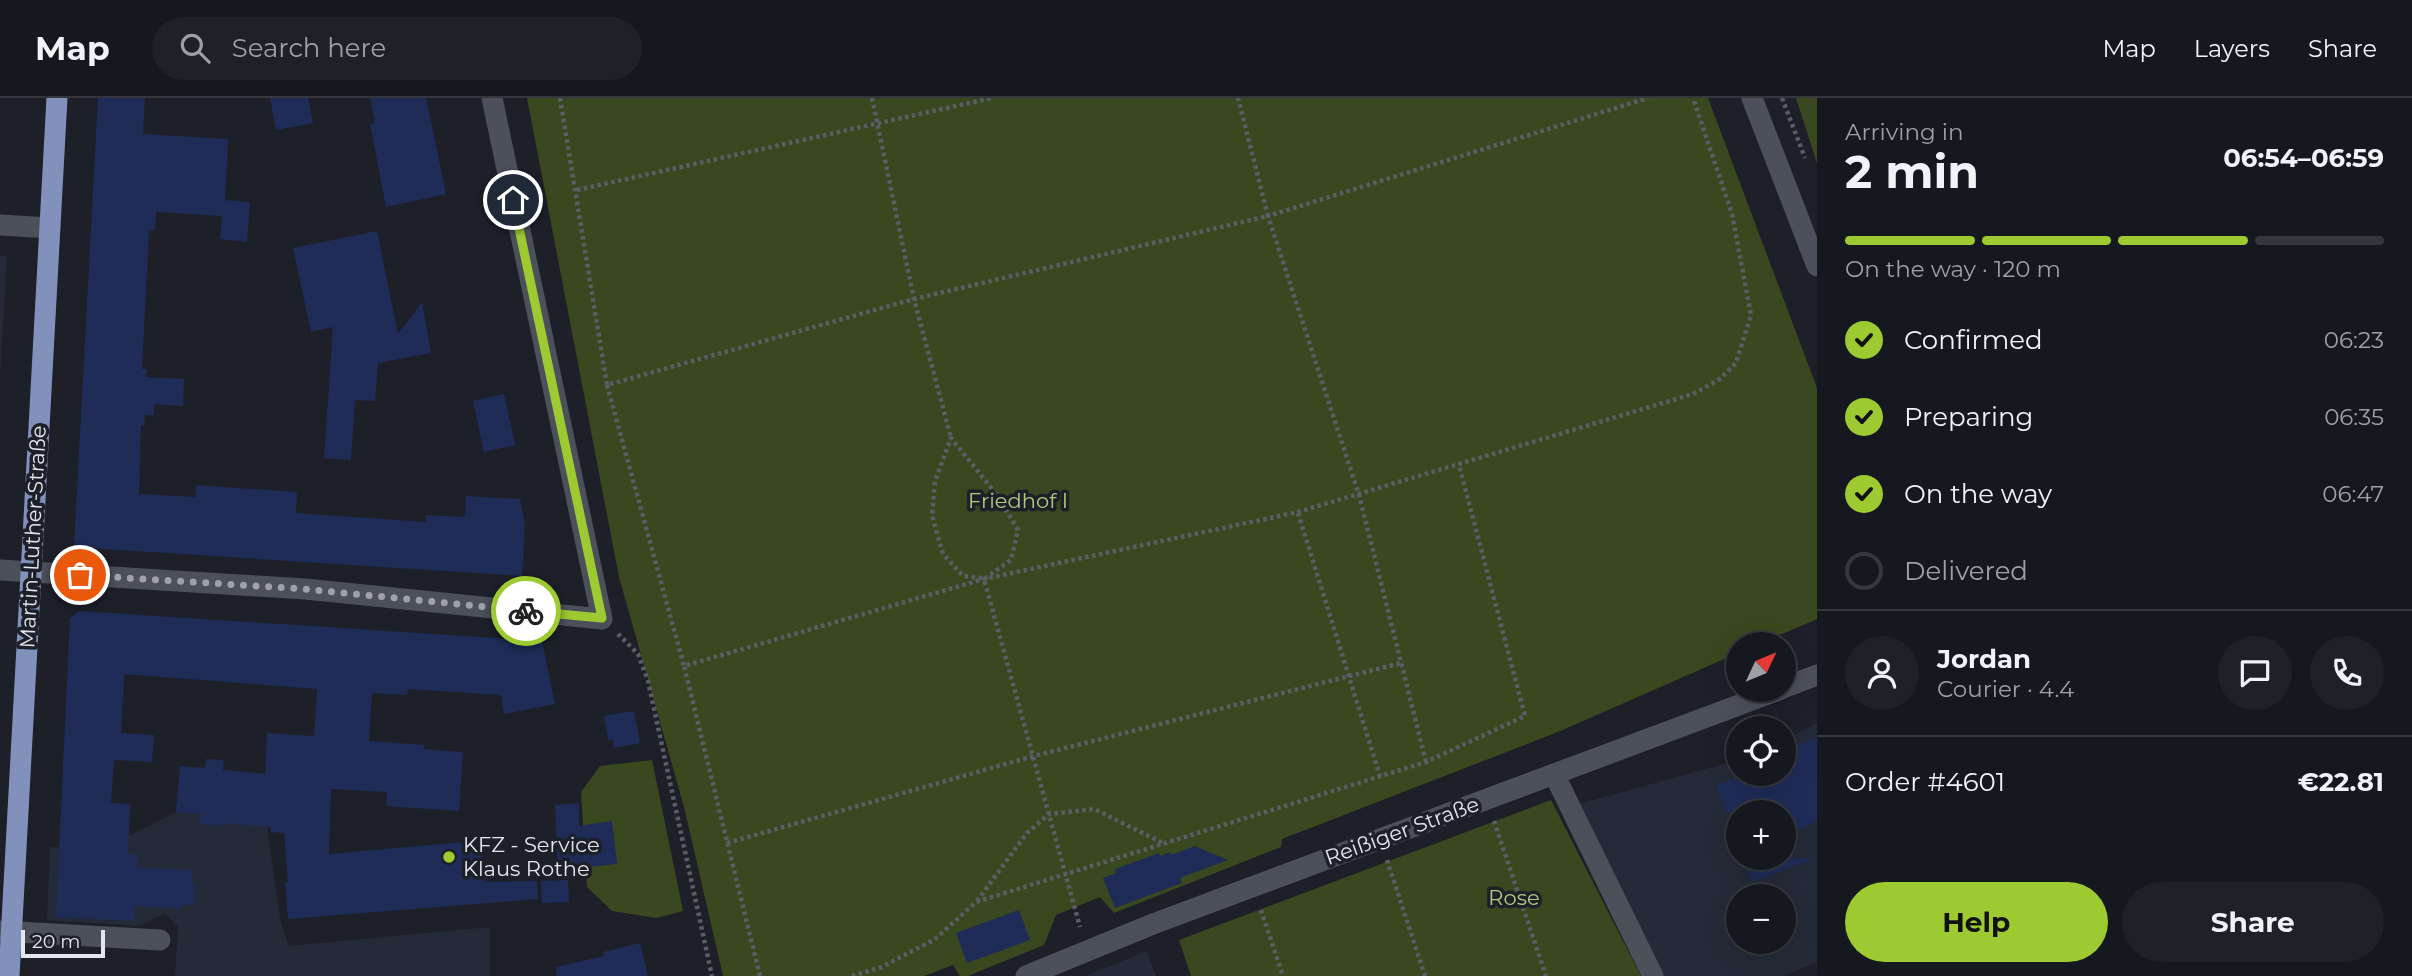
<!DOCTYPE html>
<html lang="en">
<head>
<meta charset="utf-8">
<style>
	body { margin:0; font-family:Montserrat,sans-serif; background:#1f2128; color:#f1f3f6; height:100vh; display:flex; flex-direction:column; font-size:26px; white-space:nowrap }
	* { box-sizing:border-box; margin:0 }
	p { font-size:23px; color:#9ea0a4 }
	.icon { flex:none; width:38px; height:38px; fill:none; stroke:currentColor; stroke-width:2; stroke-linecap:round; stroke-linejoin:round }
	.map { position:relative; flex:1; overflow:hidden }
	.side { display:flex; flex-direction:column; background:#16181f; width:595px }
	.side>* { flex:none }
	.needle { width:46px; rotate:46deg }
	.fabs { position:absolute; left:1726px; top:534px; display:grid; gap:14px }
	.fabs a { display:grid; place-items:center; width:70px; height:70px; border-radius:50%; background:#16181f; box-shadow:0 7px 28px #0002,0 0 0 2px #35373d; font-size:35px }
	.scale { position:absolute; left:21px; bottom:18px; width:84px; box-sizing:border-box; padding-left:7px; border:4px solid #e3e6ec; border-top:0; font-size:19px; line-height:24px; white-space:nowrap; color:#e3e6ec; -webkit-text-stroke:5px #1d2029; paint-order:stroke }
	.pin { position:absolute; display:grid; place-items:center; width:60px; height:60px; color:#fff; margin:-30px; border:4px solid #fff; border-radius:50%; box-shadow:0 2px 7px #0007 }
	.courier { position:absolute; display:grid; place-items:center; width:70px; height:70px; margin:-35px; border:5px solid #9dca30; border-radius:50%; background:#fff; color:#222; box-shadow:0 2px 9px #0007 }
	.summary em { font-style:normal; font-weight:700 }
	.summary div { display:flex; flex-direction:column-reverse }
	.summary { display:flex; align-items:center; justify-content:space-between; height:119px; padding:0 28px }
	h1 { font-size:46px; font-weight:700; line-height:52px }
	.bar { display:grid; grid-template-columns:repeat(4,1fr); gap:10px 7px; align-content:center; height:84px; padding:0 28px }
	.bar i { height:9px; border-radius:5px; background:#35373d }
	.bar .current { background:#9dca30 }
	.bar p { grid-column:span 4 }
	.line { display:flex; align-items:center; gap:18px; padding:0 28px; border-top:2px solid #35373d }
	.line div { flex:1 }
	.round { display:grid; place-items:center; flex:none; width:74px; height:74px; border-radius:37px; background:#1f2128 }
	ol { padding:0 28px; list-style:none }
	li { display:flex; align-items:center; gap:21px; height:77px }
	li p { margin-inline-start:auto }
	li .icon { padding:7px; border-radius:50%; background:#9dca30; color:#111; stroke-width:4 }
	li:last-child { color:#9ea0a4 }
	li i { width:38px; height:38px; border:4px solid #35373d; border-radius:50% }
	.button { display:flex; gap:14px; margin-top:auto; padding:14px 28px }
	.button a { flex:1; height:80px; border-radius:42px; background:#9dca30; color:#111; font-size:28px; font-weight:700; line-height:80px; text-align:center }
	.button a+a { background:#1f2128; color:#f1f3f6 }
	header { display:flex; align-items:center; gap:42px; box-sizing:border-box; height:98px; padding:0 35px; background:#16181f; border-bottom:2px solid #35373d }
	header strong { font-size:33px }
	nav { display:flex; gap:38px; margin-inline-start:auto; font-size:24px }
	.search { width:490px; height:63px; background:#1f2128; display:flex; align-items:center; gap:18px; box-sizing:border-box; padding:0 24px; border-radius:38px; color:#9ea0a4; font-size:26px }
	main { display:flex; flex:1; min-height:0 }
	.map>svg:first-child { display:block }
	.built { fill:#252a38; fill-rule:evenodd }
	.green { fill:#3a481f }
	.building { fill:#1f2c58 }
	.lines { fill:none; stroke-linecap:round; stroke-linejoin:round }
	.path { stroke:#5a5d66; stroke-width:4.5; stroke-dasharray:3.5 3.5; stroke-linecap:butt }
	.minor { stroke:#4c505a; stroke-width:21 }
	.major { stroke:#8191bb; stroke-width:21 }
	.done { stroke:#9ea1a8; stroke-width:7; stroke-dasharray:0 12.6 }
	.route { stroke:#9dca30; stroke-width:9 }
	.poi-dot { fill:#9dca30; stroke:#1d2029; stroke-width:2.5 }
	.labels { text-anchor:middle; stroke-width:7; stroke-linejoin:round; paint-order:stroke }
	.park-label { font-size:21px; fill:#afcc7c; stroke:#1d2029 }
	.street-label { font-size:21px; fill:#e3e6ec; stroke:#1d2029 }
	.poi-label { font-size:21px; fill:#e3e6ec; stroke:#1d2029; text-anchor:start }
</style>
</head>
<body>
<header>
<strong>Map</strong>
<div class="search"><svg class="icon" aria-label="search" viewBox="0 0 24 24"><circle cx="10" cy="10" r="6"/><path d="M15 15l6 6"/></svg>Search here</div>
<nav><a>Map</a><a>Layers</a><a>Share</a></nav>
</header>
<main>
<div class="map">
<svg width="1817" height="878" viewBox="0 0 1817 878">
	<rect width="100%" height="100%" fill="#1d2029"/>
	<!-- built -->
	<path class="built" d="M0,158H7L0,277Z
		M1817,625V864L1784,878H1660L1579,706L1738,662V676H1783V643ZM1738,714H1783V760H1738ZM1738,798H1783V844H1738Z
		M180,668L271,676L267,729L280,821L289,848L490,829V878H175L178,829L165,815L140,828L47,822L50,749L103,751L176,714Z
		M1147,853L1156,878H1085Z"/>
	<!-- green -->
	<path class="green" d="M527,0H1708L1817,290V521L1759,546H1738V555L1558,634L1282,741L1281,749L1114,815L1100,799L1056,817L1044,847L968,878H960L953,867L924,878H723L684,709L619,479Z
		M1796,0H1817V65Z
		M652,662L683,813L656,820L612,813L587,789L581,694L600,668Z
		M1551,702L1641,878H1191L1179,842Z"/>
	<!-- building -->
	<path class="building" d="M98,0H145L143,36L228,41L225,102L250,104L247,144L220,141L222,118L156,114L155,132H149L142,271H147L146,279L184,281L183,308L154,306V317H145L144,327H141L139,396L196,399V387L297,394L296,415L426,424V417L465,419L466,398L520,401L525,427L522,478L74,449Z
		M270,0H308L313,25L276,32Z
		M370,0H426L446,96L386,109L370,26L375,25Z
		M377,133L398,236L422,204L431,255L378,265L375,303L355,302L351,362L324,360L333,229L311,234L293,150Z
		M504,296L515,347L484,354L473,303Z
		M79,513L542,543L555,606L504,616L501,597L408,591L407,597L372,595L369,643L424,647V651L463,654L459,713L386,708L387,694L331,691L329,756L463,744V747L482,746L485,784L537,783L538,801L288,821L285,784H288L284,735L271,734V729L221,725V728L199,726L200,716L176,714L180,668L205,670L206,661L224,662L223,672L265,676L267,635L314,638L317,591L124,576L121,635L154,637L152,664L114,662L111,705L130,706L128,756L138,757L137,769L193,772L192,785H195L194,807H181L180,811L135,808L134,823L56,819L70,520Z
		M634,613L640,645L614,650L613,641L608,642L604,618Z
		M1817,639V723L1783,738V714H1726L1716,687L1748,676H1795L1784,653Z
		M579,705V728L612,723L617,766L580,770V776L558,777L555,707Z
		M1195,748L1228,762L1180,780L1182,785L1115,810L1103,780L1116,775L1115,771L1159,755L1160,758L1170,754L1171,757Z
		M1743,760H1811V762L1752,784Z
		M568,782L569,804L542,805L541,783Z
		M1019,812L1030,842L967,865L956,835Z
		M640,845L648,878H557L556,869L604,858L603,854Z"/>
	<g class="lines">
		<!-- path -->
		<path class="path" d="M560,0L607,287L914,201L1268,118L1238,0
			M872,0L914,201L951,340
			M1782,0L1805,60
			M577,92L992,0
			M607,287L684,568
			M1298,415L1380,678
			M982,480L963,478L943,456L932,418L935,383L951,340L997,397L1018,432L1011,462L984,481L1080,829
			M618,536L638,556L648,583L712,878
			M1426,664L1359,397L1268,118L1648,0
			M1494,723L1546,878
			M727,745L1034,658L1401,565
			M1387,762L1425,878
			M977,803L1027,735L1049,716L1094,711L1163,745
			M1261,812L1283,878
			M760,878L684,568L984,481L1298,414L1693,296L1720,281L1736,265L1751,217L1732,116L1693,0
			M852,878L882,869L935,841L976,804L1426,664L1525,618L1459,367"/>
		<!-- minor -->
		<path class="minor" d="M1752,0L1817,168
			M0,127L50,130
			M0,472L305,491L602,521L492,0
			M1783,590L1817,577
			M1554,676L1653,878
			M0,833L160,842
			M1026,878L1153,826L1779,592"/>
		<!-- major -->
		<path class="major" d="M9,878L57,0"/>
	</g>
	<g class="lines">
		<!-- done -->
		<path class="done" d="M80,477L305,491L526,513"/>
		<!-- route -->
		<path class="route" d="M513,102L602,520L526,513"/>
	</g>
	<!-- markers -->
	<circle class="poi-dot" cx="449" cy="759" r="7"/>
	<g class="labels">
		<!-- park labels -->
		<g class="park-label">
			<text x="1018" y="410">Friedhof I</text>
			<text x="1514" y="807">Rose</text>
		</g>
		<!-- street labels -->
		<g class="street-label">
			<text transform="translate(33 439) rotate(-87)" y="7">Martin-Luther-Straße</text>
			<text transform="translate(1402 733) rotate(-20)" y="7">Reißiger Straße</text>
		</g>
		<!-- poi labels -->
		<g class="poi-label">
			<text x="463" y="754">KFZ - Service<tspan x="463" dy="24">Klaus Rothe</tspan></text>
		</g>
	</g>
</svg>
<div class="fabs">
<a><svg class="needle" viewBox="-14 -14 28 28"><path d="M0-13l5 13h-10z" fill="#e53935"/><path d="M0 13l5-13h-10z" fill="#9ea0a4"/></svg></a>
<a><svg class="icon" aria-label="locate" viewBox="0 0 24 24"><circle cx="12" cy="12" r="6"/><path d="M12 2v4M12 18v4M2 12h4M18 12h4"/></svg></a>
<a>+</a>
<a>−</a>
</div>
<div class="scale">20 m</div>
<div class="pin" style="left:80px;top:477px;background:#ea580c"><svg class="icon" aria-label="bag" viewBox="0 0 24 24"><path d="M5 8h14l-1 12H6zM9 8a3 3 0 0 1 6 0"/></svg></div>
<div class="pin" style="left:513px;top:102px;background:#1f2937"><svg class="icon" aria-label="home" viewBox="0 0 24 24"><path d="M3 11l9-7 9 7M6 9v11h12V9"/></svg></div>
<div class="courier" style="left:526px;top:513px"><svg class="icon" aria-label="bike" viewBox="0 0 24 24"><circle cx="6" cy="16" r="4"/><circle cx="18" cy="16" r="4"/><path d="M6 16l4-8h5l3 8M10 8l3 8H6M13 5h3"/></svg></div>
</div>
<section class="side">
<div class="summary"><div><h1>2 min</h1><p>Arriving in</p></div><em>06:54–06:59</em></div>
<div class="bar"><i class="current"></i><i class="current"></i><i class="current"></i><i></i><p>On the way · 120 m</p></div>
<ol>
<li><svg class="icon" aria-label="check" viewBox="0 0 24 24"><path d="M5 12l5 5 9-10"/></svg>Confirmed<p>06:23</p></li>
<li><svg class="icon" aria-label="check" viewBox="0 0 24 24"><path d="M5 12l5 5 9-10"/></svg>Preparing<p>06:35</p></li>
<li><svg class="icon" aria-label="check" viewBox="0 0 24 24"><path d="M5 12l5 5 9-10"/></svg>On the way<p>06:47</p></li>
<li><i></i>Delivered</li>
</ol>
<div class="line" style="height:126px"><a class="round"><svg class="icon" aria-label="person" viewBox="0 0 24 24"><circle cx="12" cy="8" r="4"/><path d="M4 21q1-7 8-7t8 7"/></svg></a><div><b>Jordan</b><p>Courier · 4.4</p></div><a class="round"><svg class="icon" aria-label="chat" viewBox="0 0 24 24"><path d="M4 5h16v11H9l-5 4z"/></svg></a><a class="round"><svg class="icon" aria-label="phone" viewBox="0 0 24 24"><path d="M5 4h4l2 5-3 2q2 4 5 5l2-3 5 2v4C11 20 4 13 5 4z"/></svg></a></div>
<div class="line" style="height:91px"><div>Order #4601</div><b>€22.81</b></div>
<div class="button"><a>Help</a><a>Share</a></div>
</section>
</main>
</body>
</html>
